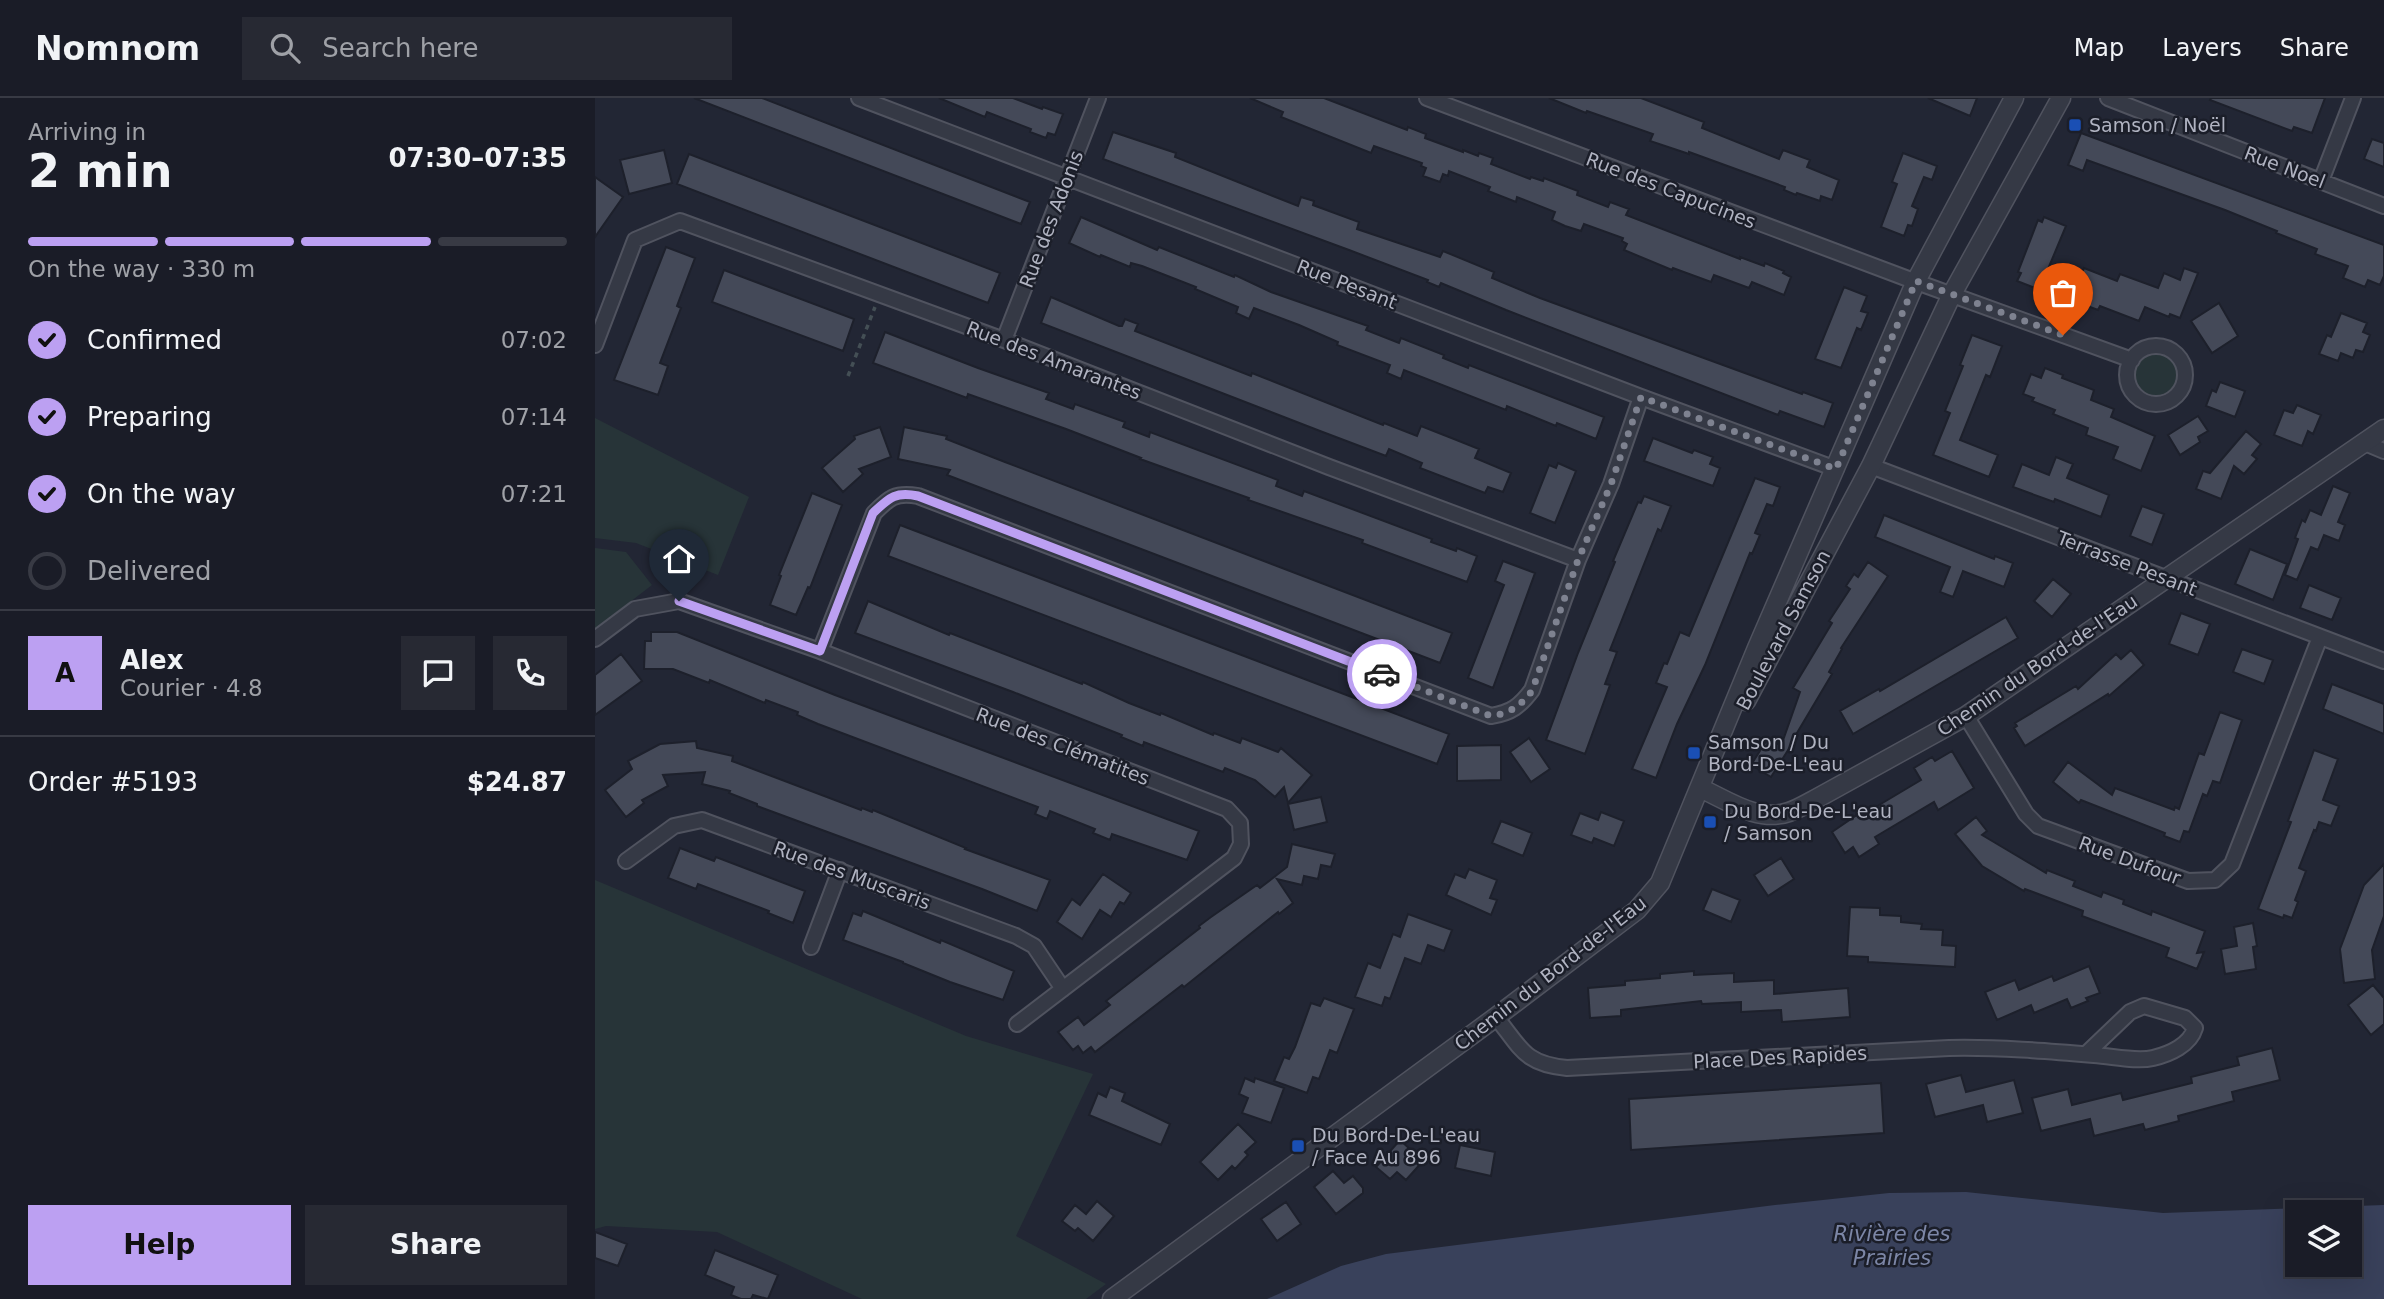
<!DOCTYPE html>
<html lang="en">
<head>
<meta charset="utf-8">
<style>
	body { margin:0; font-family:"DejaVu Sans",sans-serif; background:#272933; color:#f1f3f6; height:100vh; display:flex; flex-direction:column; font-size:26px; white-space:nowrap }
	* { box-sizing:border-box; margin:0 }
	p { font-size:23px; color:#9fa1a7 }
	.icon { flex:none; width:38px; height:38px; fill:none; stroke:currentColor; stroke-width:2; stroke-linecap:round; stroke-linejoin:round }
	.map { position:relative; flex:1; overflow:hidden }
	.sheet { display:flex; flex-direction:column; background:#1a1c27; width:595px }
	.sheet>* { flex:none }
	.tools { position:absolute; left:1690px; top:1102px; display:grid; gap:14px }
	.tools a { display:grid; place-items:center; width:77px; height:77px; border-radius:0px; background:#1a1c27; box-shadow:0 7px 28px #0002,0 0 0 2px #383a44; font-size:35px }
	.pin { position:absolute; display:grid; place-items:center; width:60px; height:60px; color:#fff; margin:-72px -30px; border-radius:50% 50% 50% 0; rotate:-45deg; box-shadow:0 0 7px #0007 }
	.pin .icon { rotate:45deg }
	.courier { position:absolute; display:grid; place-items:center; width:70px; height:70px; margin:-35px; border:5px solid #bca0f2; border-radius:50%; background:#fff; color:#222; box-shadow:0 2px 9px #0007 }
	.overview em { font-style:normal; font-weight:600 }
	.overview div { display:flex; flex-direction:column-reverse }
	.overview { display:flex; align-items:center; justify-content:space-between; height:119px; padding:0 28px }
	h1 { font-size:46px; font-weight:600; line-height:52px }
	.bar { display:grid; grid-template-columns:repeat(4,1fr); gap:10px 7px; align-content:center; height:84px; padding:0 28px }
	.bar i { height:9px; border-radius:5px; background:#383a44 }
	.bar .active { background:#bca0f2 }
	.bar p { grid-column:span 4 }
	.line { display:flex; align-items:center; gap:18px; padding:0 28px; border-top:2px solid #383a44 }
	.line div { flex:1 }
	.round { display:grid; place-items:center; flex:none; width:74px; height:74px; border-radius:0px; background:#272933 }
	ol { padding:0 28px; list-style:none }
	li { display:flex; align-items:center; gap:21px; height:77px }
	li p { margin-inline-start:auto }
	li .icon { padding:7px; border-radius:50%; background:#bca0f2; color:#111; stroke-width:4 }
	li:last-child { color:#9fa1a7 }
	li i { width:38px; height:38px; border:4px solid #383a44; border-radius:50% }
	.button { display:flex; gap:14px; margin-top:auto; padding:14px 28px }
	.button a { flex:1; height:80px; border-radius:0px; background:#bca0f2; color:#111; font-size:28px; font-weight:600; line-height:80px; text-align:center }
	.button a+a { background:#272933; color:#f1f3f6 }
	header { display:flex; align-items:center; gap:42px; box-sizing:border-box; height:98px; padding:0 35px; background:#1a1c27; border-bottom:2px solid #383a44 }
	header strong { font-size:33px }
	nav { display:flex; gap:38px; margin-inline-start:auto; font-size:24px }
	.search { width:490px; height:63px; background:#272933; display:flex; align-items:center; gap:18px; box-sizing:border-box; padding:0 24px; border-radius:0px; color:#9fa1a7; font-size:26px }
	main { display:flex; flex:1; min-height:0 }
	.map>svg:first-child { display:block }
	.green { fill:#273438 }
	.water { fill:#39415b; fill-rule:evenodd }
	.building { fill:#444958; stroke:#1d202b; stroke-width:2 }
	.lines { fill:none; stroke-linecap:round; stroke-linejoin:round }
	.minor-casing { stroke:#50535f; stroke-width:18 }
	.tertiary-casing { stroke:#50535f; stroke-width:21 }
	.path { stroke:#444f55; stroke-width:3.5; stroke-dasharray:5 5; stroke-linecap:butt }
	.minor { stroke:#353945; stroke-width:14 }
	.tertiary { stroke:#353945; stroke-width:18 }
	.done { stroke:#7e8290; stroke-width:7; stroke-dasharray:0 12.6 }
	.route { stroke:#bca0f2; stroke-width:9 }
	.transit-dot { fill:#1a4fb4; stroke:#1b1e29; stroke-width:2.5 }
	.labels { text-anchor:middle; stroke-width:5; stroke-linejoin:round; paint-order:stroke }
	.poi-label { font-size:19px; fill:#b0b3c1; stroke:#1b1e29; text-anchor:start }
	.street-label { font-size:19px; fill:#b0b3c1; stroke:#1b1e29 }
	.water-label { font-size:21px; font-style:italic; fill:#7c86a6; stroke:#1b1e29 }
</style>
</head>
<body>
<header>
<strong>Nomnom</strong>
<div class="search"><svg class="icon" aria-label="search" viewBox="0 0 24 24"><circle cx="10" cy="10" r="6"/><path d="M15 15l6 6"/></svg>Search here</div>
<nav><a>Map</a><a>Layers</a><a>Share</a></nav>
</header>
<main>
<section class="sheet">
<div class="overview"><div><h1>2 min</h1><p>Arriving in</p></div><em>07:30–07:35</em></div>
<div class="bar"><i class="active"></i><i class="active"></i><i class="active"></i><i></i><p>On the way · 330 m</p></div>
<ol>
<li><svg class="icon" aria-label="check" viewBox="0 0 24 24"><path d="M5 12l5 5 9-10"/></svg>Confirmed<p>07:02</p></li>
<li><svg class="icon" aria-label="check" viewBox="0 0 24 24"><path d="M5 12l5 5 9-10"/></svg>Preparing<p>07:14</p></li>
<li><svg class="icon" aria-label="check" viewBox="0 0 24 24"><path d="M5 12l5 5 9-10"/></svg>On the way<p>07:21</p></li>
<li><i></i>Delivered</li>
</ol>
<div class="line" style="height:126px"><b class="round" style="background:#bca0f2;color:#111">A</b><div><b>Alex</b><p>Courier · 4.8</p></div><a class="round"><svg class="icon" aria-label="chat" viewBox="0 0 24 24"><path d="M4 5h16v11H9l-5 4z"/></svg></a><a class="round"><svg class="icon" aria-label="phone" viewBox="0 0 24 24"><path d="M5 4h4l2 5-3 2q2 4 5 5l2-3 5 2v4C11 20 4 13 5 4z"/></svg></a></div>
<div class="line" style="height:91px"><div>Order #5193</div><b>$24.87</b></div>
<div class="button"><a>Help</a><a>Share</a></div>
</section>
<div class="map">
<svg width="1789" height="1201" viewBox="0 0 1789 1201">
	<rect width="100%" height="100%" fill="#222634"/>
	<!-- green -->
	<path class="green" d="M1532 277a29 29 0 1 1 58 0a29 29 0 1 1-58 0Z
		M0,320L154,399L123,477L41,445L0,440Z
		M0,450L31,454L57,487L0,531Z
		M0,782L371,938L498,976L421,1138L511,1186L491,1201H267L122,1134L11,1128L0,1131Z"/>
	<!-- water -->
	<path class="water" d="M1371,1094L1568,1115L1789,1107V1201H672L746,1168L791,1156L1180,1107L1294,1095ZM1703,1115H1755V1167H1703Z"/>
	<!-- building -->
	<path class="building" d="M99,0H167L435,104L426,126Z
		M344,0H418L447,11L448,9L468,16L460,37L453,35L451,40L435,34L436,31L392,14L390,19Z
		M655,0H729L812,32L813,29L831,36L830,40L868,54V52L883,58L884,55L898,60L896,66L935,81L936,79L948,83L949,80L983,93L982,97L1013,109L1015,104L1034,111L1031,117L1145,161V159L1169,168L1170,165L1189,173L1188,175L1196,179L1189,197L1157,184L1154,190L1119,177L1116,184L1078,170L1077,172L1029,152L1032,146L1027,143L1028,140L989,126L986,133L970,128L957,122L960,114L922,99L921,104L893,93L895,89L854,73L853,78L848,76L845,84L828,78L831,70L826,68L827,65L779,48L776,55L686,19L688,14Z
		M954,0H1046L1109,24L1107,30L1184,61L1188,52L1215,62L1212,69L1244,82L1237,102L1226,98L1225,103L1202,95L1201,97L1189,92L1190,89L1094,54V56L1055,43L1058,36L992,13L991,15Z
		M1333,0H1382L1375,18Z
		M1616,0H1730L1717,35L1699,29L1697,33L1615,2Z
		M518,34L581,55L580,59L703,108L706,99L719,103L718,107L764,124L762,131L845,159L848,153L899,174L897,180L945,200L1207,296L1208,294L1238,305L1229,329L1185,313L1183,317L911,212L846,185L844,189L832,184L833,182L754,152L508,61Z
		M1486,35L1789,147V178L1785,187L1773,182L1770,189L1748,180L1753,168L1720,156L1722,151L1681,135L1682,133L1630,112L1492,62L1488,73L1473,67Z
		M1777,41L1789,45V69L1769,61Z
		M69,52L77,85L34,96L25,62Z
		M1308,55L1342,68L1337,82L1329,79L1317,108L1323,111L1317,128L1313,127L1309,138L1286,129L1302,86L1297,84Z
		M94,56L405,175L393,205L82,86Z
		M0,79L28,99L0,139Z
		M486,119L562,152L564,149L639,179L640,177L676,194L753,221L773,228L771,232L804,245L806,240L849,257L848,260L873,270L874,267L1009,319L1001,341L962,325L961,328L912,308L911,312L809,272L806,281L792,275L795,267L742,247L743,244L704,227L659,210L654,221L641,215L643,209L600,191L601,189L547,168L536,165L535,169L506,157L505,159L474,145Z
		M1449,119L1471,128L1448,183L1444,182L1440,190L1422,183L1426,175L1423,174L1443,122L1447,124Z
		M71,149L100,160L82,208L86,210L65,265L73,268L63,297L19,282Z
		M1489,170L1522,183L1525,176L1563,190L1569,175L1585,182L1589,170L1603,175L1585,220L1575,216L1574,219L1550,209L1544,223L1505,208L1503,212L1487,206L1490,200L1479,195Z
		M129,172L259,221L248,253L117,204Z
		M1249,189L1272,198L1266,213L1273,215L1266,232L1262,230L1246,270L1220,261Z
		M456,199L524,228H527L530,221L543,226L540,233L656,278L657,275L788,327L789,325L822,338L826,328L859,341L884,351L880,360L916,375L908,394L893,389L890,395L825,370L827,365L794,351L791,358L725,333L446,225Z
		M1624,205L1643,238L1617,255L1596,223Z
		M1746,215L1772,225L1768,234L1775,237L1768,254L1761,252L1758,260L1746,255L1743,263L1724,256L1732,237L1736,239Z
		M290,234L383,270L454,295L451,301L478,311L480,306L530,324L528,329L554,339L555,334L683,382L681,388L707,398L709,393L837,441L836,444L861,453L862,450L882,458L872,484L767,445L768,442L653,402L654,400L545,361L546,360L471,331L373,296L372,300L278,265Z
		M1377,237L1407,248L1395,279L1391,277L1365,342L1403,357L1394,379L1338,357L1355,315L1350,313L1368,268L1365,267Z
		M1450,270L1468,277L1467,280L1499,292L1496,302L1519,311L1516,319L1560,338L1546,373L1518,361L1523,349L1491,337L1493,330L1458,316L1460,312L1437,303L1439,300L1428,296L1436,276L1446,280Z
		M1625,284L1650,293L1640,319L1611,308L1617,292L1621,294Z
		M1702,307L1726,317L1718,336L1713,333L1707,348L1679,337L1689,312L1698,315Z
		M1603,318L1613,333L1603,339L1605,344L1585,357L1573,337Z
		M285,329L296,359L264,371L268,376L248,394L227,370L260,341L259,338Z
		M309,329L352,338L351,341L410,364L857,535L845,565L352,377L355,372L303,361Z
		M1651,333L1666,346L1657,357L1662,361L1649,376L1639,368L1626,401L1601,391L1608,373L1615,375Z
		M1058,340L1097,355L1099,352L1118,359L1115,366L1125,370L1118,388L1049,363Z
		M1461,359L1478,366L1472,380L1514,397L1506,419L1460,401L1459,404L1418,389L1427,366L1454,377Z
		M963,365L981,373L960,425L935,415L954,367L961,370Z
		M1160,380L1185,389L1178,408L1172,406L1160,435L1165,437L1157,456L1155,455L1110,567L1082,626L1061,680L1037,671L1072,589L1061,585L1069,565L1072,566L1085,534L1094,538Z
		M1738,388L1755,395L1743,424L1750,427L1744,443L1729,437L1723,452L1716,449L1702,482L1690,477L1703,441L1700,440L1707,422L1710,424L1715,412L1726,417Z
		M217,395L247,407L215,490L213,489L201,517L175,507L186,478L184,477Z
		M1049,398L1076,408L1066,433L1063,431L1015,552L1022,554L1010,586L1015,587L990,656L951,642L983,555L1020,464L1018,463L1043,404L1046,405Z
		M1547,408L1569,416L1557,447L1535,438Z
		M1289,417L1399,461L1400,458L1418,465L1409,489L1368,473L1358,499L1345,494L1355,469L1280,439Z
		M305,427L854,636L842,666L293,458Z
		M1655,451L1692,466L1678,502L1640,486Z
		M908,463L940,475L898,590L873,580L909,487L900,483Z
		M1273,464L1293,478L1246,550L1247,551L1234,574L1237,576L1199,640L1202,638L1176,679L1156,667L1173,640L1186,648L1205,594L1198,590L1237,525L1234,523L1255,491L1251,488L1259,476L1263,479Z
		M1458,481L1476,496L1457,519L1439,503Z
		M1714,487L1746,500L1737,522L1705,510Z
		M273,503L354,537L355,535L487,586L488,584L534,605L565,617L566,615L618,637L619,635L645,645L647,640L683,654L686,650L717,677L693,705L689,689L680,699L660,682L630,670L628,674L549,644L548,648L526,639L527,637L418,594L260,535Z
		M1586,515L1615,526L1603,557L1574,546Z
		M1411,519L1423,540L1258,636L1245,613L1284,591L1285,593Z
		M56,534H82L240,597L604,733L592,762L517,736L515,742L498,735L500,731L455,713L452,721L440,716L443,709L223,626L202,617L203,614L171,602L170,605L115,582L114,585L78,571H49L50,543H56Z
		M1647,551L1678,562L1669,586L1638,574Z
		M1536,552L1549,567L1539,576L1514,598L1513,596L1430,648L1419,630L1422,628L1420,625L1481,588L1483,591L1521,556L1526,561Z
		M26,556L47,583L0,617V577Z
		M1737,586L1789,606V636L1728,611Z
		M1625,614L1647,622L1625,685L1618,683L1612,698L1608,696L1594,734L1589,733L1585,744L1569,738L1570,735L1486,702L1484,705L1458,684L1473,664L1517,697L1520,690L1579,712L1580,709L1584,711L1604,655L1609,657Z
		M934,640L955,671L936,684L915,654Z
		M101,643L102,650L138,658L137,663L266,712L267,710L277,714L278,712L371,750L370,751L455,782L442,813L387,791L162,708V706L134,695L135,693L107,686L110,674L68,677L73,688L47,702L49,705L31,719L10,692L37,671L33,663L65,646Z
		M906,647V682L862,683V648Z
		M1719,652L1743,661L1728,702L1744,708L1736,728L1724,724L1721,733L1719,732L1704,770L1711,773L1700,802L1703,804L1697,820L1689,817L1688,820L1663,811L1696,724L1693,723Z
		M1357,653L1379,690L1343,712L1339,704L1280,739L1284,746L1264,759L1258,749L1250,755L1237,734L1272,710L1274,713L1326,682L1319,670L1337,659L1340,663Z
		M726,699L732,724L699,732L693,706Z
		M1006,714L1029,723L1019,748L999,740L997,745L976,737L985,715L1003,722Z
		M1381,719L1392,733L1387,737L1451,775L1452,772L1480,783L1478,788L1506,799L1508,794L1529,802L1528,806L1556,817L1557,813L1610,833L1602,855L1609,854L1602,871L1571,859L1574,850L1487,818L1488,813L1430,791L1429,793L1387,768L1360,736Z
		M906,723L937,735L928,758L897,745Z
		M697,746L740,756L736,769L726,767L723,781L709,778L707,787L682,781L698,805L684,816L683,814L589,889L587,887L500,954L496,949L488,955L483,948L478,952L463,934L483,919L489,927L515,907L511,903L605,830L604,828L616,819L662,787L665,790L692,769Z
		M85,750L119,763L121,759L210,793L198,825L173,815L174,813L103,786L101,791L73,780Z
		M1186,760L1199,781L1173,798L1159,777Z
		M1789,766V818L1777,852L1780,881L1749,885L1745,851L1769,787Z
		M874,771L902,782L895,800L902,802L896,817L851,797L860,776L870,780Z
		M508,776L536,795L529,806L525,804L516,819L505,812L487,841L462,824L477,801L485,807Z
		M1117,791L1145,802L1136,824L1108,812Z
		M1255,809L1285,810V817L1306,818V824L1327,826L1326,831L1348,832L1347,847L1361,848L1360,869L1273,864V859L1252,858Z
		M268,813L345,845L346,842L419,873L408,902L355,884L308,865V864L248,842L258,815L266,818Z
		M813,816L857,832L849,853L833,847L826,866L810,860L795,901L790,899L787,908L760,899L773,865L785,870L798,836L805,839Z
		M1658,825L1662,848L1658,849L1661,871L1630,876L1626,851L1642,848L1639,829Z
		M1494,868L1505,895L1491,900L1493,903L1476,910L1472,901L1439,915L1436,907L1402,922L1390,894L1420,882L1424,892L1457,878L1459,883Z
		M1099,873V877L1139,875V884L1179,882V896L1253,890L1255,919L1187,924L1186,912L1146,914V904L1107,906L1106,903L1026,912V918L995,920L993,890L1030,887V883L1065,880V876Z
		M1778,887L1789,900V926L1776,937L1753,907Z
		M729,900L759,911L742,955L735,952L724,981L718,979L712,995L679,983L689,959L694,961L700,949L716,905L725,908Z
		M1677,950L1685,982L1637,994L1639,1003L1583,1018L1584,1023L1550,1032L1548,1026L1499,1038L1495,1021L1446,1033L1437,1000L1473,991L1477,1007L1526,995L1528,1002L1597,985L1596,979L1644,967L1642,959Z
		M1366,977L1371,994L1419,982L1428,1015L1392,1024L1388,1007L1340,1019L1331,986Z
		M650,980L659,984L660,980L689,990L676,1025L647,1015L653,1000L644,996Z
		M1286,985L1289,1035L1036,1052L1034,1001Z
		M515,989L530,995L527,1003L575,1026L566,1047L494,1017L503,995L511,999Z
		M643,1026L661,1044L650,1054L653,1057L640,1071L637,1068L623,1082L605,1064Z
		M805,1042L828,1063L811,1082L802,1074L795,1081L781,1069Z
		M865,1047L900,1054L896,1078L860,1070Z
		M738,1073L749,1085L758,1078L768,1090V1095L741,1116L719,1089Z
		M502,1103L519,1118L498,1143L483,1130L480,1133L467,1123L480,1107L491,1116Z
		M691,1104L706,1126L682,1143L666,1121Z
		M0,1134L32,1146L23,1168L0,1160Z
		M120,1152L183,1177L173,1201L158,1197L156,1201H146L136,1197L139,1189L110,1177Z"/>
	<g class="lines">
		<defs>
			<path id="minor" d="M264,0L1046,299L1241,371
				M832,0L1316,182L1537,262
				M1513,0L1789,108
				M1726,83L1758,0
				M409,242L503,0
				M0,247L40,142L85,123L409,242L734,369L983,462
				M1532 277a29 29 0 1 1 58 0a29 29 0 1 1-58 0Z
				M1770,345L1789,353
				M1276,368L1789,563
				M0,541L40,511L84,503L225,553L632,711L645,725L646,746L639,760L422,926
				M225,553L279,415C294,400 300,394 323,398L896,618C916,615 925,608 937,592L983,462L1016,386L1046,299
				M1371,618L1431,716L1443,728L1593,783L1620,782L1637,766L1725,539
				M31,763L79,728L107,722L421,838L439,848L468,891
				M216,849L245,772
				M901,919C926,950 929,966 972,970L1354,950C1403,949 1451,953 1499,957C1517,958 1541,964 1558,960C1575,956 1595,947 1600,930L1590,920L1549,908L1535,914L1491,956"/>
			<path id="tertiary" d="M1151,603L1276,368L1357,196L1466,0
				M1105,690C1132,702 1163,725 1194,714C1203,711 1211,706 1219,702L1371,618L1789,331
				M517,1201L901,919L1042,812L1065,785L1162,550L1321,183L1419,0"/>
		</defs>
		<!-- minor casing -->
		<use href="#minor" class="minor-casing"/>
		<!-- tertiary casing -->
		<use href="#tertiary" class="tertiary-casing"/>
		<!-- path -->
		<path class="path" d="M253,278L280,209"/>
		<!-- minor -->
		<use href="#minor" class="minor"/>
		<!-- tertiary -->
		<use href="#tertiary" class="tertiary"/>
	</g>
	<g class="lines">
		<!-- done -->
		<path class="done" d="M787,576L896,618C916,615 925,608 937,593L983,462L1016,386L1046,299L1241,371L1321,183L1468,237"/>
		<!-- route -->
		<path class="route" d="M84,503L225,553L278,415C294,400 300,393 323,398L787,576"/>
	</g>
	<!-- markers -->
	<g class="transit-dot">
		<rect x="1473" y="20" width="14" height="14" rx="3.5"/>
		<rect x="1092" y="648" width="14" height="14" rx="3.5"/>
		<rect x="1108" y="717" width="14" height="14" rx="3.5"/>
		<rect x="696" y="1041" width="14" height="14" rx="3.5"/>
	</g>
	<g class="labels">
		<!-- poi labels -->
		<g class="poi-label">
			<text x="1494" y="34">Samson / Noël</text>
			<text x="1113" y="651">Samson / Du<tspan x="1113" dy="22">Bord-De-L'eau</tspan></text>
			<text x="1129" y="720">Du Bord-De-L'eau<tspan x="1129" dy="22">/ Samson</tspan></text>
			<text x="717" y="1044">Du Bord-De-L'eau<tspan x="717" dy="22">/ Face Au 896</tspan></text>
		</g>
		<!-- street labels -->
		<g class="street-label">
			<text transform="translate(1690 69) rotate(21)" y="7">Rue Noel</text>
			<text transform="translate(1076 92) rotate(21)" y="7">Rue des Capucines</text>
			<text transform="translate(456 121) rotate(-69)" y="7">Rue des Adonis</text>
			<text transform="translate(752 186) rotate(21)" y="7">Rue Pesant</text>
			<text transform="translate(459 262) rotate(21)" y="7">Rue des Amarantes</text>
			<text transform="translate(1532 465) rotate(21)" y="7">Terrasse Pesant</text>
			<text transform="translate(1188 532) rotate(-62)" y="7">Boulevard Samson</text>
			<text transform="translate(1442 567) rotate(-34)" y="7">Chemin du Bord-de-l'Eau</text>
			<text transform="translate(468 648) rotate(21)" y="7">Rue des Clématites</text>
			<text transform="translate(1535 762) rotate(20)" y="7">Rue Dufour</text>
			<text transform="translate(257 777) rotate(20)" y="7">Rue des Muscaris</text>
			<text transform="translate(955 875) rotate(-38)" y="7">Chemin du Bord-de-l'Eau</text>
			<text transform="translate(1185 959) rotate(-3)" y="7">Place Des Rapides</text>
		</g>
		<!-- water labels -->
		<g class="water-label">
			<text x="1297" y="1143">Rivière des<tspan x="1297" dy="24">Prairies</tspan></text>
		</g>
	</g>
</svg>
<div class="tools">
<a><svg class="icon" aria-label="layers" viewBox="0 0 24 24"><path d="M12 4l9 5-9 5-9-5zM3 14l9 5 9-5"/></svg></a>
</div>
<div class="pin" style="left:1468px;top:237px;background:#ea580c"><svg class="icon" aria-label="bag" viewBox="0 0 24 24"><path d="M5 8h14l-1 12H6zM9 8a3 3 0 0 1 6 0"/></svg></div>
<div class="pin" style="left:84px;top:503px;background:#1f2937"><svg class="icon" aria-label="home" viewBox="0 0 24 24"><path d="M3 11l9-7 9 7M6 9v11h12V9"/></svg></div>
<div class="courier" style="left:787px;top:576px"><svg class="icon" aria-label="car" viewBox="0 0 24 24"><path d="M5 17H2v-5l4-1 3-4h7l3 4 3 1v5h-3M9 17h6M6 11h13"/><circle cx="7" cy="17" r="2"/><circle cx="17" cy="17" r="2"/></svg></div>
</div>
</main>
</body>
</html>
